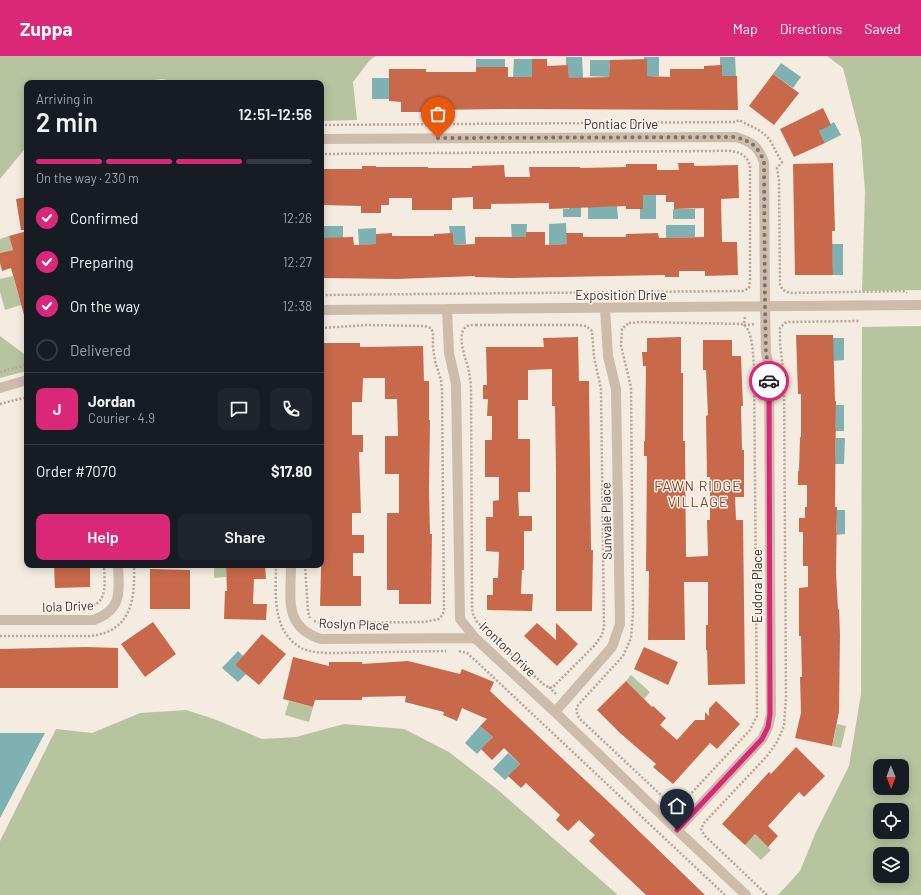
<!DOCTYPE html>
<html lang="en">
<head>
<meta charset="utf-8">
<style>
	body { margin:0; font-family:Barlow,sans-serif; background:#20242c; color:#f1f3f6; height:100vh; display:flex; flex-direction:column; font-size:15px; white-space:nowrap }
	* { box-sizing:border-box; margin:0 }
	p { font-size:13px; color:#9ea1a6 }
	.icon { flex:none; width:22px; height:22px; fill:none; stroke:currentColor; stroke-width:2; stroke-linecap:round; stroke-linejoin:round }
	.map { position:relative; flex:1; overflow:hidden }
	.details { position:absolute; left:24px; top:24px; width:300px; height:488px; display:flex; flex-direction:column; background:#171b24; border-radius:8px; box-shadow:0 2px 10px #0003 }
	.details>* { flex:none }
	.needle { width:26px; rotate:179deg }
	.fabs { position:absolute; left:873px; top:703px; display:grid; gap:8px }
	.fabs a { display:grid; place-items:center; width:36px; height:36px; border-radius:8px; background:#171b24; box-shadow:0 2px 10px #0003; font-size:20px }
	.pin { position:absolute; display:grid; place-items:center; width:34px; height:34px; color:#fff; margin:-41px -17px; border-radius:50% 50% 50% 0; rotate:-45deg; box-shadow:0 0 4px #0007 }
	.pin .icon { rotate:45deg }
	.courier { position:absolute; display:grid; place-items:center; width:40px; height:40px; margin:-20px; border:3px solid #db2777; border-radius:50%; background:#fff; color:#222; box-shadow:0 1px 5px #0007 }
	.headline em { font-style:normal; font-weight:600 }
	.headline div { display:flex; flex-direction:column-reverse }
	.headline { display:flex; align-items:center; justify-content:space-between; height:68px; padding:0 12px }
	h1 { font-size:26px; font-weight:600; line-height:30px }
	.bar { display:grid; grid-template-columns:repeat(4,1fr); gap:6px 4px; align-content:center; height:48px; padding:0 12px }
	.bar i { height:5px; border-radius:3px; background:#363941 }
	.bar .on { background:#db2777 }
	.bar p { grid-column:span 4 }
	.line { display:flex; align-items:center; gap:10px; padding:0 12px; border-top:1px solid #363941 }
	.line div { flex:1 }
	.round { display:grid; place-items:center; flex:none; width:42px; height:42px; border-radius:8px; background:#20242c }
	ol { padding:0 12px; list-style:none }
	li { display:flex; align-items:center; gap:12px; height:44px }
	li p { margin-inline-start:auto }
	li .icon { padding:4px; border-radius:50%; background:#db2777; color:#fff; stroke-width:4 }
	li:last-child { color:#9ea1a6 }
	li i { width:22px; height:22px; border:2px solid #363941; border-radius:50% }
	.cta { display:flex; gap:8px; margin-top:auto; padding:8px 12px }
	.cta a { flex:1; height:46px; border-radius:8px; background:#db2777; color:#fff; font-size:16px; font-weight:600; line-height:46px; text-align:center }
	.cta a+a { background:#20242c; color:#f1f3f6 }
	header { display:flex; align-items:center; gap:24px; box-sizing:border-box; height:56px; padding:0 20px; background:#db2777; color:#fff }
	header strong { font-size:19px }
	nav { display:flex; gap:22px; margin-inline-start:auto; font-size:14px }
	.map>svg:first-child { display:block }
	.green { fill:#b8c4a0; fill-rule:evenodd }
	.water { fill:#7fb0b2 }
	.building { fill:#c8694b }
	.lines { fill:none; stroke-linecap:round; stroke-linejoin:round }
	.path { stroke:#b9a596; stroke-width:2.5; stroke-dasharray:2 2; stroke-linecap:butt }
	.minor { stroke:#cdbbac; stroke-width:10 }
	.done { stroke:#7c716b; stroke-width:4; stroke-dasharray:0 7.2 }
	.route { stroke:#db2777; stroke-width:5 }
	.labels { text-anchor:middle; stroke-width:3; stroke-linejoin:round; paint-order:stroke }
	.street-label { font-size:13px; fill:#3b302b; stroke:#fbf5ee }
	.neighbourhood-label { font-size:14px; letter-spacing:1px; fill:#8c3b22; stroke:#fbf5ee }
</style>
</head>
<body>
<header>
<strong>Zuppa</strong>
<nav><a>Map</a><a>Directions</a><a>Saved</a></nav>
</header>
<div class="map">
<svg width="921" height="839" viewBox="0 0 921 839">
	<rect width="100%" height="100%" fill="#f4ebe1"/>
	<!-- green -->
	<path class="green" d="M0,0H376L370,4L353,26L357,64L321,65V27H181L162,23L129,27H27V90L0,123Z
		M827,0H921V234L862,235L865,136L861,83L843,12Z
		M9,180L13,194L0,197V183Z
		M13,220L21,249L5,254L0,236V223Z
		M921,270V839H778L800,815L815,778L849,710L861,638L862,271ZM880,710H902V732H880ZM880,754H902V776H880ZM880,798H902V820H880Z
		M0,280L27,300V315L0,322Z
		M214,509H226V521L214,522Z
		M631,619L650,636L644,643L626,625Z
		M289,645L313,651L309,666L285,659Z
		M186,654L214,663L262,683L296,681L344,668L404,673L449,696L498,734L618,839H0V785L56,673L92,677L140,657Z
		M837,668L846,670L841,692L832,690Z
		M755,778L771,794L761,804L745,789Z"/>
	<!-- water -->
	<path class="water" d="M566,1H582L583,22H569L568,10H566Z
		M644,1H659V20H647V3H644Z
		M720,1H735L736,20H722V10L720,9Z
		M476,3H505V11H476Z
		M514,3H532V21H513Z
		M590,4H610L609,21L590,20Z
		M781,7L801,21L793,32L773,18Z
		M372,22H389V43H372Z
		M834,66L841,79L825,87L819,75Z
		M643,139H656V163H640V153Z
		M569,140H581V161H563V153H569Z
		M617,150L618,163H588V151Z
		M673,153H695V163H673Z
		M566,167L567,188L549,189V168Z
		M511,168H527L526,184H512Z
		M666,169H695V181L666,182Z
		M321,170H343V182H321Z
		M449,170H465L466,188L454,189L453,177H450Z
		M376,172V188L359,189L358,173Z
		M832,188H843V219H833Z
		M833,282H844V304L833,305Z
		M836,349H844V375H833V373H836Z
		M836,382H845L844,408H835Z
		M837,454H845V478L834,479L837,476Z
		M238,595L243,600L235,609L246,618L238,626L222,612Z
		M480,670L493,681L477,698L465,687Z
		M0,677H45L0,762Z
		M508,697L520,708L505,724L493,713Z"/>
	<!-- building -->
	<path class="building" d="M532,3H547V10L568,9L569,22L609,21L610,4L647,3V20L670,21V13H704V10L722,9V20H737L738,54L509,53L426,54V56H401V46L389,45V13H426V16H476V11H508V21H532Z
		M773,18L799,37L774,69L749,50Z
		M823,52L831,69L819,75L825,87L794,101L780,73Z
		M678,107H694V110L738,109L739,142L721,143L722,186H737L738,219L705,220V215H679V221H665V219L511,222L475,221V220L397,223L322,222L321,182L353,181L354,189L376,188V178L392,177V180H434V178L453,177L454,189L475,188V181H526V176H545V189L567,188L566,177H583V181H626V178L658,177L659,182L704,181V152L674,153V146H666V139H643V153H626V150L549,153V147L491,148V153H473V141L452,142V154H412V142H389V149H381V157H361V150L321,149V113H362V110H376V111H428V112H472V110L504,109L505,121H530L529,111H580V112L626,111V108H657V114H679Z
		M833,107L835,175H832L833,219H795L793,108Z
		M27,141V174H21L16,143Z
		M27,175V258L24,259L11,212L2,215L0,207V197L13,194L9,180Z
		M796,279H833L835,345H836L835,451H837L836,517L838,553H839L840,579L839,656L832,690L795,682L801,657L800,621H802L801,580H799V532L808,531V510H803V476H799V462H805V451H807V429H798V415H799L800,381H801V338H798Z
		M578,281L579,325H589L591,494H593L592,555H556V416L555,350H552V313L528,314V344H518V383H530V436H518L519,460H532V475H524V514H522L521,538H533L532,555L487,554V539H493V522H498L499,496L486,495V461H493V445L499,444V421H485V384H492V360H487L488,343H483V329H487L486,291H544L543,282Z
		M681,281V317H683V385H685L686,501L708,500L707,464H710V421H707L706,360L708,359L706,314H703V284H732V300H741L743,350H741L742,394H744V441H735L736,464H743L745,628L708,629L707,594H706V569H708V526H684L685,584H648L649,515H646L647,400H644V385H645L646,310H643L642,296H647V282Z
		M321,287H360V291L423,290L424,325H429V364H430L429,434L430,478H432L431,548H399V534H387V457H399V418H385V380H398L397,343H385V322H363L362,346H352V379H363V396H359L361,457H352V479H364V497H353V520H361V550H320L322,479Z
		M54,509H90V531L55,532Z
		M226,509H265L266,523H254L253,548H267L266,564L224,563L225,535H227Z
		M150,513L190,514V553H150Z
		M153,566L176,598L145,621L121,588Z
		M537,567L556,584V567L578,588L557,610L524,580Z
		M262,578L286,598L259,629L235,609Z
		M86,591L118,592V632H0V593Z
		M644,591L678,606L668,629L634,613Z
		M293,601L329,610V606H362V608L408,605L460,618L462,613L494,626L490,635L614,751L705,839H646L589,785L595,779L579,764L568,775L556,764L560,759L526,727L521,732L508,720L520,708L504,692L492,704L481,693L493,681L480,670L487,663L462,652L457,665L443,659L444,656L405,646L406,640L362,641V644H315L313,651L283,643Z
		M626,625L652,651L653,650L666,662L660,669L677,684L695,664H705V656L709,660V653L716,645L740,668L717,693L710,687L673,728L653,711L656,708L620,677L597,654Z
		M796,691L825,720L804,741L799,736L768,770L778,780L768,791L755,778L745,789L722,768L769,716L771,718Z"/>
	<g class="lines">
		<!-- path -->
		<path class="path" d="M321,69L736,66L739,64C751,71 764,74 771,86C775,93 778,100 782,106L777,112L779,125L780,229L783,234L790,237L903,235L907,237
			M321,98L709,95C724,95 745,91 750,110V223L749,232L743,235L321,239
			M745,261L744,269L755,268
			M629,267L641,266L743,268C753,274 753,300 754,311L757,660L750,674L685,744C676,750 670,748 663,741L580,663C576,657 575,653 579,648L623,600L631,582L633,557L631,331L621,290L622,273L625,270Z
			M476,269H577L586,270L592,275L594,301L601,333L604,571L602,579L594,590L552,632L546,630L542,627L477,566L473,558L472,552L471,334C471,328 470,322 469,316C467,305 457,283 464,273C467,269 471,269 476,269Z
			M0,316L27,309
			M0,348L27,341
			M276,509C276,535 272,567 293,586C297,589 301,593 306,594C316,597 327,597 337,597L446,595
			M305,509L308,556L310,562
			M69,551C76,551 84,551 91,550C109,546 104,522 104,509
			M314,565L320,567L424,566L439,563L443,558L444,553L442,334L441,324L435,305L433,292V276L431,272L424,270L367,269L321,272
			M0,580H91C132,575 135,543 134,509
			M459,595L467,597L476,605L725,839
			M549,631L556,638
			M767,839L704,779L701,773L704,767L767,700L777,686L784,670L786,642L784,322L780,287V272L785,267L788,266L860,265"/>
		<!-- minor -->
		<path class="minor" d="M321,83L736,81C752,86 758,90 764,106L765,251L766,297L769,310L771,658L768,671L762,683L677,774
			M447,253L449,297L456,328L460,563L475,582L555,656L677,774L746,839
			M321,254L921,249
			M0,332L27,324
			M291,509C291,542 283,571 321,583L475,582
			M0,564H94C123,553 119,536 118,509
			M555,656L612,591L620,568L616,333L608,300L605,252"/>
	</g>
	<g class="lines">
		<!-- done -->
		<path class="done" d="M438,82L736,81C752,86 758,90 764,106L765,251L766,297L768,310L769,325"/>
		<!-- route -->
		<path class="route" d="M677,774L762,683L768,671L770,658L769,325"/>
	</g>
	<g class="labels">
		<!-- street labels -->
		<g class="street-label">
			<text x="621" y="73">Pontiac Drive</text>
			<text x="621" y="244">Exposition Drive</text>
			<text transform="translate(606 465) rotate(-91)" y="5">Sunvale Place</text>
			<text transform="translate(757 530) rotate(-90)" y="5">Eudora Place</text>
			<text transform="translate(68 550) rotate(-2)" y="5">Iola Drive</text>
			<text transform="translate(354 568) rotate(2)" y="5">Roslyn Place</text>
			<text transform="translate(508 593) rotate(44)" y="5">Ironton Drive</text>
		</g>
		<!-- neighbourhood labels -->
		<g class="neighbourhood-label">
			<text x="698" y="435">FAWN RIDGE<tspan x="698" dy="16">VILLAGE</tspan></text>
		</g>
	</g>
</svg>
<div class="fabs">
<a><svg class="needle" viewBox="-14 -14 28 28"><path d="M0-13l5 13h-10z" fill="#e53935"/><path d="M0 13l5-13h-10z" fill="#9ea1a6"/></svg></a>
<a><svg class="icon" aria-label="locate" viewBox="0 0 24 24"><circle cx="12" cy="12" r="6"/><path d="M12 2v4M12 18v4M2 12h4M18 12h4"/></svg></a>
<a><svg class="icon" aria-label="layers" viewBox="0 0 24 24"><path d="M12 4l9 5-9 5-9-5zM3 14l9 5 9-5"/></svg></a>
</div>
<div class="pin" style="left:438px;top:82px;background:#ea580c"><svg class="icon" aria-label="bag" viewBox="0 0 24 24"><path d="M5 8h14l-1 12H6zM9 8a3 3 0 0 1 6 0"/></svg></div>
<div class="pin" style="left:677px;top:774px;background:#1f2937"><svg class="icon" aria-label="home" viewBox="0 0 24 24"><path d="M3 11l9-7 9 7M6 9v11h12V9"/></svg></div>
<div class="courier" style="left:769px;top:325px"><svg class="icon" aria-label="car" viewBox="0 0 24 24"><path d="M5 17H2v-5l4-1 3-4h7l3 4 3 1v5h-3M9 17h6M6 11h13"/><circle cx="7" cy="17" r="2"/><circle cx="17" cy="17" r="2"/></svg></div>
<section class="details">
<div class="headline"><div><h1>2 min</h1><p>Arriving in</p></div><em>12:51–12:56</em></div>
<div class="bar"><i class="on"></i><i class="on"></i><i class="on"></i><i></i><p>On the way · 230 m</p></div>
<ol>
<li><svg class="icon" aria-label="check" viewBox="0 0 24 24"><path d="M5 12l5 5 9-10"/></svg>Confirmed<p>12:26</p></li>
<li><svg class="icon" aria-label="check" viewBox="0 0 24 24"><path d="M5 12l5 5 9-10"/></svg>Preparing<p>12:27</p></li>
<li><svg class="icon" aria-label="check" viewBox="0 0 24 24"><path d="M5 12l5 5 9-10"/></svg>On the way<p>12:38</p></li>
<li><i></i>Delivered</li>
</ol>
<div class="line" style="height:72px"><b class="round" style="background:#db2777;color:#fff">J</b><div><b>Jordan</b><p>Courier · 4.9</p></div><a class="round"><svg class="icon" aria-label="chat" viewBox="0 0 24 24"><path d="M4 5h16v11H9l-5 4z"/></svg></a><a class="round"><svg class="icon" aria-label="phone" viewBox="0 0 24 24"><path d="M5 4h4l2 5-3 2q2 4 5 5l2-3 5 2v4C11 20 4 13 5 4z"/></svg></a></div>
<div class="line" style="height:52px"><div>Order #7070</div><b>$17.80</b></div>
<div class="cta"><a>Help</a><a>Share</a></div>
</section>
</div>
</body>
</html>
